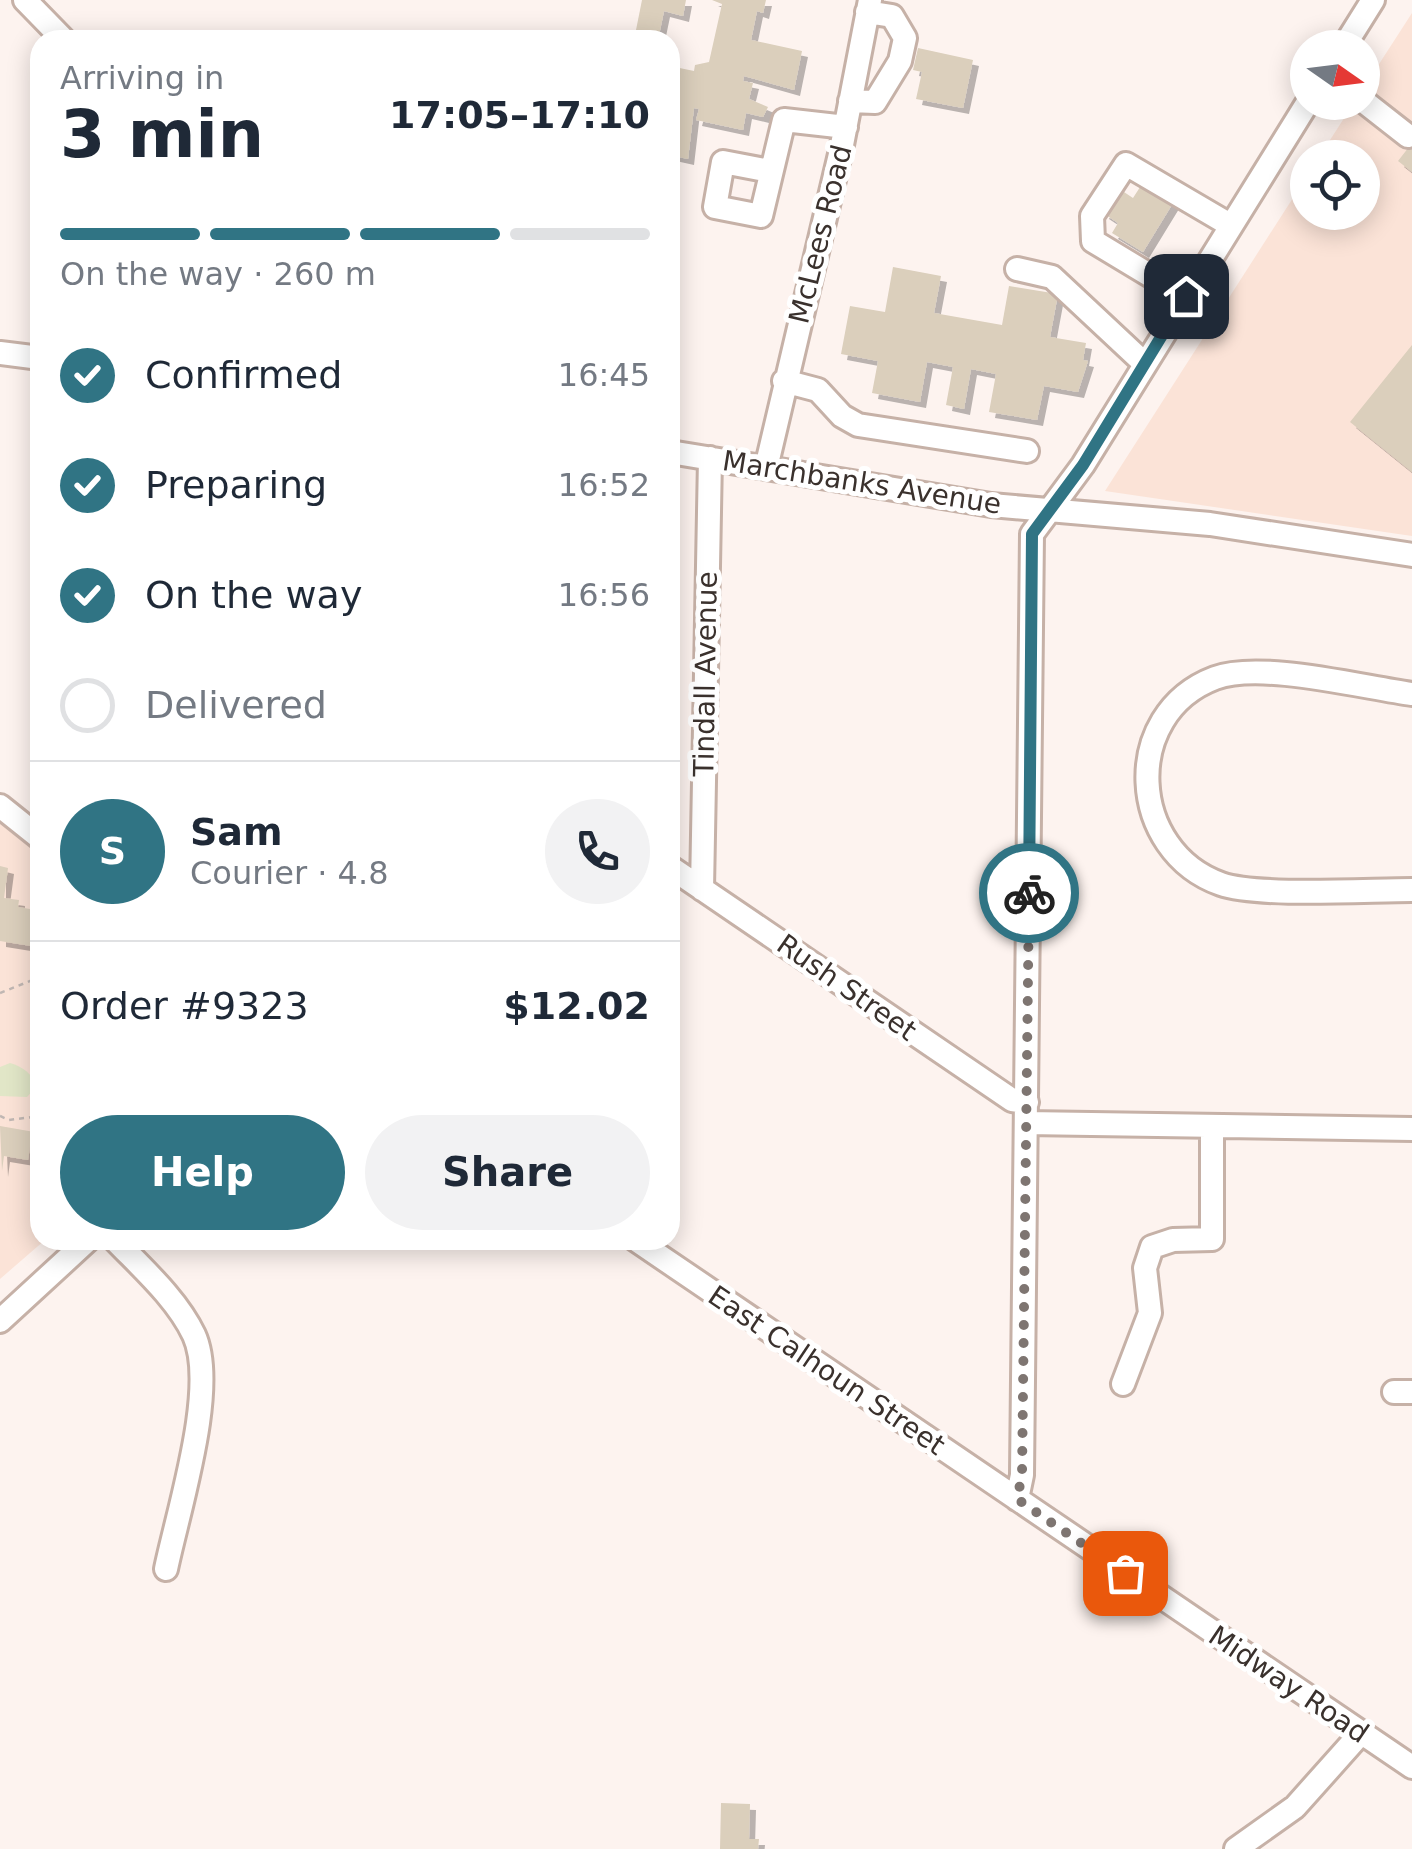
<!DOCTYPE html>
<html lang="en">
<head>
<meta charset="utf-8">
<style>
	body { margin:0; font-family:"DejaVu Sans",sans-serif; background:#f2f2f3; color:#1f2937; height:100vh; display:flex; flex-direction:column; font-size:38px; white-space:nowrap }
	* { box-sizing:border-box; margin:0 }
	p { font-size:32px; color:#747a83 }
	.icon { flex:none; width:55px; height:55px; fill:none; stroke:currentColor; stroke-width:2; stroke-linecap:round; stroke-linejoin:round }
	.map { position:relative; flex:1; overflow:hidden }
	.panel { position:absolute; left:30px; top:30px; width:650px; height:1220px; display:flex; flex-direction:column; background:#fff; border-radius:30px; box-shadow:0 5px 25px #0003 }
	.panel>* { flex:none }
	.needle { width:65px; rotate:104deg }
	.controls { position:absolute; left:1290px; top:30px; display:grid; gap:20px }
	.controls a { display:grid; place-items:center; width:90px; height:90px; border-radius:50%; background:#fff; box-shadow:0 5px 25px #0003; font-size:50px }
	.pin { position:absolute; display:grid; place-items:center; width:85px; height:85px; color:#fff; margin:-42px; border-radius:20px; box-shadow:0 5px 15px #0006 }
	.courier { position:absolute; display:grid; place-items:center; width:100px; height:100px; margin:-50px; border:8px solid #307484; border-radius:50%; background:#fff; color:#222; box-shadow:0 2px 12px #0007 }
	.head em { font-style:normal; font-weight:700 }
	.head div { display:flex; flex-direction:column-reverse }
	.head { display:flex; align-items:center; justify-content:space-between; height:170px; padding:0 30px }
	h1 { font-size:65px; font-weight:700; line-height:75px }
	.bar { display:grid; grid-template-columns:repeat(4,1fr); gap:15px 10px; align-content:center; height:120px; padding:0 30px }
	.bar i { height:12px; border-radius:8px; background:#e0e1e3 }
	.bar .on { background:#307484 }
	.bar p { grid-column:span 4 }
	.line { display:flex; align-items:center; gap:25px; padding:0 30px; border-top:2px solid #e0e1e3 }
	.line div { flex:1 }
	.round { display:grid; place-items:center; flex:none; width:105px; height:105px; border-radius:52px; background:#f2f2f3 }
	ol { padding:0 30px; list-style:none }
	li { display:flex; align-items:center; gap:30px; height:110px }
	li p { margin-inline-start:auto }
	li .icon { padding:10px; border-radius:50%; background:#307484; color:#fff; stroke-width:4 }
	li:last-child { color:#747a83 }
	li i { width:55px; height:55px; border:5px solid #e0e1e3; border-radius:50% }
	.primary-button { display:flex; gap:20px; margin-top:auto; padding:20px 30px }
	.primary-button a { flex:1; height:115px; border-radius:60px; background:#307484; color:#fff; font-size:40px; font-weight:700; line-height:115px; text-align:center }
	.primary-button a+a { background:#f2f2f3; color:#1f2937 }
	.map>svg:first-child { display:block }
	.built { fill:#fbe3d7 }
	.green { fill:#e1e6c7 }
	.building { fill:#dbcfbc; filter:url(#shadow) }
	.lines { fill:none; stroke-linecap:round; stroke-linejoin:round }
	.minor-casing { stroke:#c6b1a7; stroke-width:28 }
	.path { stroke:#c0b7b3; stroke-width:2.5; stroke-dasharray:5 5; stroke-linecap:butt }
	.minor { stroke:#fff; stroke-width:22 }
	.done { stroke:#7e7571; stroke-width:10; stroke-dasharray:0 18 }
	.route { stroke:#307484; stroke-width:12 }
	.labels { text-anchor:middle; stroke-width:10; stroke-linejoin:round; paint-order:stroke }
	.street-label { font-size:28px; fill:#3a312d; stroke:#fff }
</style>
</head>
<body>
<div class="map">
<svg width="1412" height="1849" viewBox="0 0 1412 1849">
	<defs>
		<filter id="shadow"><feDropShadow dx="6" dy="6" stdDeviation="0" flood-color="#0004"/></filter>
	</defs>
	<rect width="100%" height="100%" fill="#fdf3ef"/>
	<!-- built -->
	<path class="built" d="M1412,13V536L1105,491L1307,176L1308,212H1362V158L1319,157Z
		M0,819L40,850V1240H45L0,1279Z"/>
	<!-- green -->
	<path class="green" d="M10,1063C23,1067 32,1073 36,1087L27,1097L0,1096V1067Z"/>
	<!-- building -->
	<path class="building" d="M642,0H686L683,16L664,11L658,40H634Z
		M712,0H766L763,13L757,11L751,40L802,51L794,90L744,76L743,81L753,83L749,99L768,107L763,117L746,113L743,130L696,120L699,109L694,108L688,159L670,155V66L694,71L695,65L709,62L722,4Z
		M918,48L973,60L963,108L916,99L922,72L913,70Z
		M1412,143V172L1398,161Z
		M1142,184L1173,203L1143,252L1112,233L1118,223L1103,213L1118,188L1133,198Z
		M893,267L941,276L934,313L1002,325L1009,286L1058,294L1050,337L1086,343L1083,360L1088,361L1078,392L1044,386L1037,420L989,412L996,374L971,369L964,409L946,405L953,367L927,362L920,402L872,393L878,361L841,354L850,306L885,312Z
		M1412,345V472L1350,422Z
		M0,866L8,868L4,898L19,900L18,907L36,910L31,946L0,941Z
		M0,1126L40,1133L38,1148L30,1147L28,1160L4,1156L2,1171Z
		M721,1803L750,1804L749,1839H759L758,1849H720Z"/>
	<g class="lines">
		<defs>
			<path id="minor" d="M25,0L64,40
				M1343,48L1373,0
				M1362,100L1408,136
				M850,101L875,102L900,61L905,38L892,16L867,12
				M770,171L723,162L715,207L761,216L784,120L846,127
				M1017,269L1052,277L1145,364
				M1186,297L1093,241L1092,216L1126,164L1230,225
				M0,353L40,358
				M784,381L818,390L842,416L858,425L1027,451
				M670,452L991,505L1210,524L1412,555
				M766,468L841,150L870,0
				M1412,694C1361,687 1260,661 1215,678C1120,714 1128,851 1221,884C1258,897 1367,890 1412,890
				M0,806L40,838
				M670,867L1012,1100L1027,1102
				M702,889L710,458
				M1026,1123L1412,1129
				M115,1240C142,1268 177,1299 194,1335C218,1387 178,1511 166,1569
				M636,1240L1412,1767
				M0,1321L88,1240
				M1123,1384L1150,1313L1145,1268L1152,1247L1173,1240L1212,1239V1126
				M1394,1392H1412
				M1017,1499L1022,1475L1032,534L1083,465L1308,102
				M1236,1849L1295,1807L1361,1733"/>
		</defs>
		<!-- minor casing -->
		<use href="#minor" class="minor-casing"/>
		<!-- path -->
		<path class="path" d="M0,993L40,977
			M0,1116L9,1120L40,1116"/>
		<!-- minor -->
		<use href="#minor" class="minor"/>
	</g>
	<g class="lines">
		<!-- done -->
		<path class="done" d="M1029,893L1022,1475L1017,1499L1125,1573"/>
		<!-- route -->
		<path class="route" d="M1029,893L1032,534L1083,465L1186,296"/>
	</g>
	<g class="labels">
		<!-- street labels -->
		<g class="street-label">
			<text transform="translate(820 234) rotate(-76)" y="10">McLees Road</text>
			<text transform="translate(862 482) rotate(9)" y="10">Marchbanks Avenue</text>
			<text transform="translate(705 674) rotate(-89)" y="10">Tindall Avenue</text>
			<text transform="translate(847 987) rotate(35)" y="10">Rush Street</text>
			<text transform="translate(827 1370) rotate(34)" y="10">East Calhoun Street</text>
			<text transform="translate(1289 1684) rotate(34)" y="10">Midway Road</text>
		</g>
	</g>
</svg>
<div class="controls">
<a><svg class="needle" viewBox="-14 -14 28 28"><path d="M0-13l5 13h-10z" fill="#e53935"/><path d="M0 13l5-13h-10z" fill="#747a83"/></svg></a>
<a><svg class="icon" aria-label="locate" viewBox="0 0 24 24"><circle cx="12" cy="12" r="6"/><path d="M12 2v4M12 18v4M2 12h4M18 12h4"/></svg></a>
</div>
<div class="pin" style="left:1125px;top:1573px;background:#ea580c"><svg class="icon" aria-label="bag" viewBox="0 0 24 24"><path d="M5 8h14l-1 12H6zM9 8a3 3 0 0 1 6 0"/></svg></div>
<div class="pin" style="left:1186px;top:296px;background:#1f2937"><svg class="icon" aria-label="home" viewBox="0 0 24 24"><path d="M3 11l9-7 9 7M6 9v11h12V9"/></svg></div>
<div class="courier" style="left:1029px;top:893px"><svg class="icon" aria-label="bike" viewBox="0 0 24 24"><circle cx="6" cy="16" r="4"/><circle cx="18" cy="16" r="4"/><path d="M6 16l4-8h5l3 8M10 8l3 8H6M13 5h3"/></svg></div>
<section class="panel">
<div class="head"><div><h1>3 min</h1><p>Arriving in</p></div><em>17:05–17:10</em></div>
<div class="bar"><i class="on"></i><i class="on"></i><i class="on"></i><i></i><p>On the way · 260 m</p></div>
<ol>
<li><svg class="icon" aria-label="check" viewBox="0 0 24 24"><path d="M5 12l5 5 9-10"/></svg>Confirmed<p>16:45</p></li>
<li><svg class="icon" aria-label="check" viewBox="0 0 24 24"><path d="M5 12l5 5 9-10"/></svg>Preparing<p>16:52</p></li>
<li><svg class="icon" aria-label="check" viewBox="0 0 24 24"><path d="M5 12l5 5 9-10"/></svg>On the way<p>16:56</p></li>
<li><i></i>Delivered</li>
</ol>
<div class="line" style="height:180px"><b class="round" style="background:#307484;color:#fff">S</b><div><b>Sam</b><p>Courier · 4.8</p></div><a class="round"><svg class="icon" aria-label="phone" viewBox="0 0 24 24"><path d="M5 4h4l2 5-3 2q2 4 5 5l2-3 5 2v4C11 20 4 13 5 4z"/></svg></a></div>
<div class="line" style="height:130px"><div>Order #9323</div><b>$12.02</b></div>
<div class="primary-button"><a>Help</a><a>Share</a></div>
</section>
</div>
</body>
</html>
